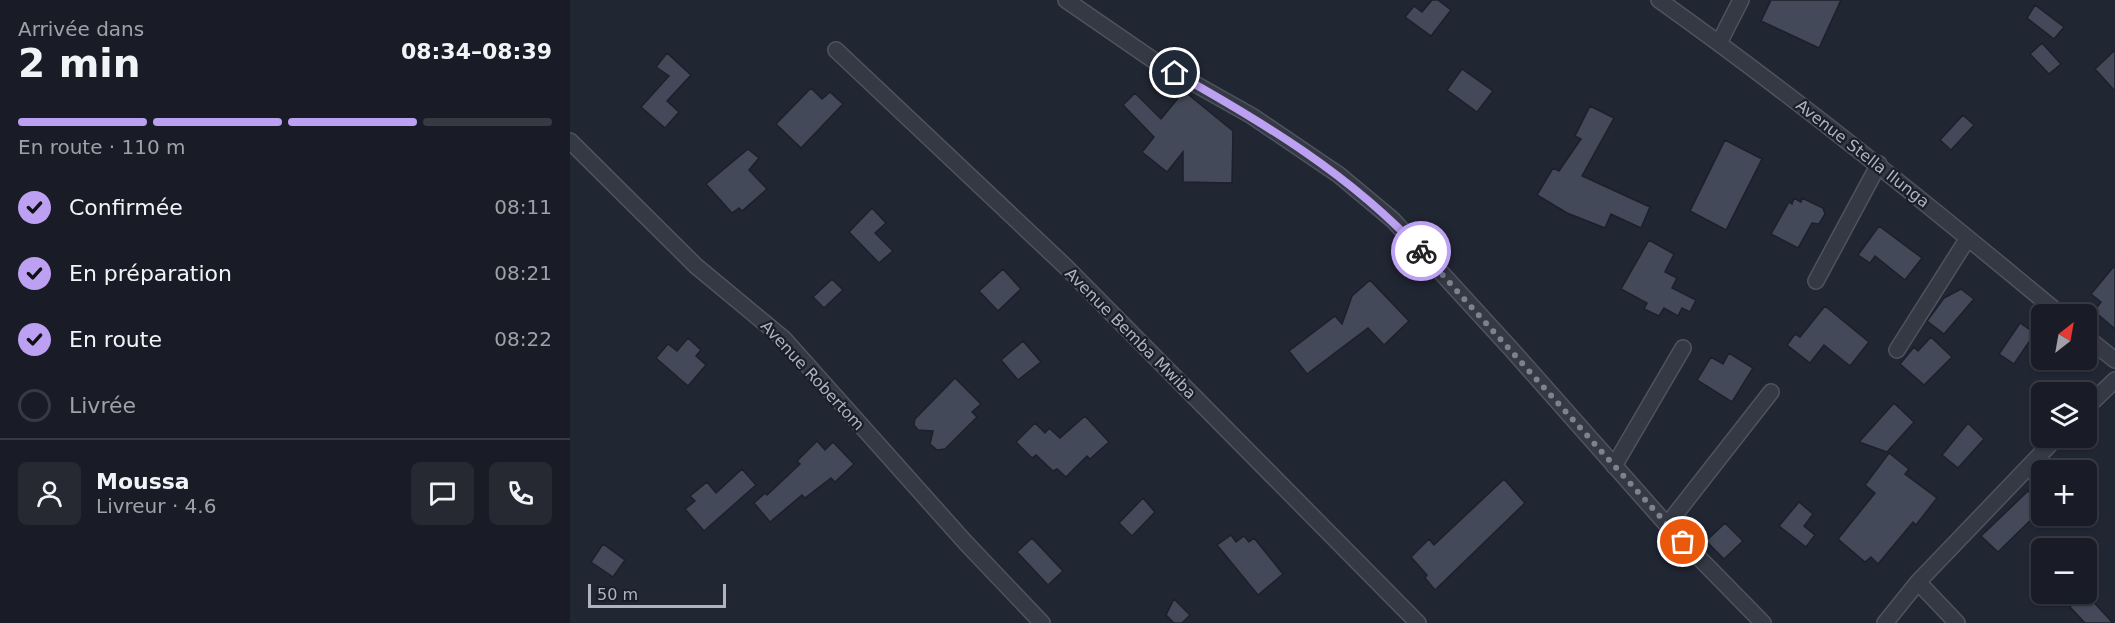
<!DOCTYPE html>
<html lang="fr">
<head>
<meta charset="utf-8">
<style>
	body { margin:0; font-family:"DejaVu Sans",sans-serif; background:#262932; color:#f1f3f6; height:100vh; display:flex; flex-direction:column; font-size:22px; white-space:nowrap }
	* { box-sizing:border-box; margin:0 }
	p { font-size:20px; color:#9fa1a7 }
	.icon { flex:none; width:33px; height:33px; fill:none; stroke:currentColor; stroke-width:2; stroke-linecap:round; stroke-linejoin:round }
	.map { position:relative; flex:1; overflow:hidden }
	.side { display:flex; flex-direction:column; background:#191c26; width:570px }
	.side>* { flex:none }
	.needle { width:39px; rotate:31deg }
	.fabs { position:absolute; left:1461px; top:304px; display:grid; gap:12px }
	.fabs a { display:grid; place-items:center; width:66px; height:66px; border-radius:9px; background:#191c26; box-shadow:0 2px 4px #0004,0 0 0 2px #373a43; font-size:30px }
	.scale { position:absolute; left:18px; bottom:15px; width:138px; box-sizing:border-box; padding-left:6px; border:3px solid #afb3c1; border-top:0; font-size:16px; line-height:21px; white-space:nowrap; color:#afb3c1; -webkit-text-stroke:4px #1a1e28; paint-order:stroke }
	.pin { position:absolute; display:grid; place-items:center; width:51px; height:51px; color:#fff; margin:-26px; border:3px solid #fff; border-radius:50%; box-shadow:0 2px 6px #0007 }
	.courier { position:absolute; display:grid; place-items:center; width:60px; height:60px; margin:-30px; border:4px solid #bca0f2; border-radius:50%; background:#fff; color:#222; box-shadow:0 2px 8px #0007 }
	.head em { font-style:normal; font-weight:700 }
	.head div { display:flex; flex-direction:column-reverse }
	.head { display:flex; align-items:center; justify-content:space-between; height:102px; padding:0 18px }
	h1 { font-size:39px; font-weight:700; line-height:45px }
	.bar { display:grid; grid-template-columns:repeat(4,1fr); gap:9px 6px; align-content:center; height:72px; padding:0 18px }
	.bar i { height:8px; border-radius:4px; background:#373a43 }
	.bar .active { background:#bca0f2 }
	.bar p { grid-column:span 4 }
	.line { display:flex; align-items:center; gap:15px; padding:0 18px; border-top:2px solid #373a43 }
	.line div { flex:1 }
	.round { display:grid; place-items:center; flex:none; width:63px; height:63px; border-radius:9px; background:#262932 }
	ol { padding:0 18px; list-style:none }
	li { display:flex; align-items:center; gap:18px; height:66px }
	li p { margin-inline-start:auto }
	li .icon { padding:6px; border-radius:50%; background:#bca0f2; color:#111; stroke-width:4 }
	li:last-child { color:#9fa1a7 }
	li i { width:33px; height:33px; border:3px solid #373a43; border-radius:50% }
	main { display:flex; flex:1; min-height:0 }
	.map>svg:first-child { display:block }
	.building { fill:#434958; stroke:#1c202a; stroke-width:1.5 }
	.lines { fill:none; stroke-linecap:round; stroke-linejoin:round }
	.minor-casing { stroke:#4f535f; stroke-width:18 }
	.minor { stroke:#343944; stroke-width:15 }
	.done { stroke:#7d828f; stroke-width:6; stroke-dasharray:0 10.8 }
	.route { stroke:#bca0f2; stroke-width:8 }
	.labels { text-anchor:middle; stroke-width:4.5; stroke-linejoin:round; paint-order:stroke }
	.street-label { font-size:16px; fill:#afb3c1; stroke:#1a1e28 }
</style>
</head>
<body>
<main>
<section class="side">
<div class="head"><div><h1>2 min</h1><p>Arrivée dans</p></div><em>08:34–08:39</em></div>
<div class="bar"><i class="active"></i><i class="active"></i><i class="active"></i><i></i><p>En route · 110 m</p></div>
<ol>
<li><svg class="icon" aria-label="check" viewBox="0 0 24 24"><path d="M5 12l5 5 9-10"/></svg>Confirmée<p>08:11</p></li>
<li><svg class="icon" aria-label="check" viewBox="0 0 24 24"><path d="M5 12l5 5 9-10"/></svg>En préparation<p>08:21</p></li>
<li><svg class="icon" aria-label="check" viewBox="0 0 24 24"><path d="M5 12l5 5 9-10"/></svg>En route<p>08:22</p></li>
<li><i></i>Livrée</li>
</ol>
<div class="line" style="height:108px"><a class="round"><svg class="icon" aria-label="person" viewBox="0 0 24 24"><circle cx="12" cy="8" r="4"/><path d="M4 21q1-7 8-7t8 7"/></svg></a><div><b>Moussa</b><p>Livreur · 4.6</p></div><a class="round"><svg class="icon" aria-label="chat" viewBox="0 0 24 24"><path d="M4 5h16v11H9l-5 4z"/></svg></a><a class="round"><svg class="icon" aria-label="phone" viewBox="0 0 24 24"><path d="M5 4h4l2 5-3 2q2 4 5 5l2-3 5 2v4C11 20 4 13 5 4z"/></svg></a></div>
</section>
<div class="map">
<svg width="1545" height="623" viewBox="0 0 1545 623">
	<rect width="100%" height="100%" fill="#212633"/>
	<!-- building -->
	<path class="building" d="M862,0H868L881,10L861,36L835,17L844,6L852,12Z
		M1201,0H1271L1249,48L1191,21Z
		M1465,5L1494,27L1484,39L1457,18Z
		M1472,43L1491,64L1479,74L1460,54Z
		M1545,50V91L1525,69Z
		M97,53L121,75L97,101L109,112L95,128L71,107L99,76L86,67Z
		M892,69L923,91L907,112L877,90Z
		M241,88L252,99L260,92L273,104L231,148L206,124Z
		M614,91L663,131L662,183L613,182V152L597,172L572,152L584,137L553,105L565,93L591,119Z
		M1020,106L1044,118L1012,176L1080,207L1071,228L1041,214L1035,228L997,213L967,195L983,168L989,171L1011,139L1005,136Z
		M1393,115L1404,125L1381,150L1370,140Z
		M1155,140L1192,159L1156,230L1120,211Z
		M178,149L189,158L179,170L197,189L172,211L169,208L162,213L136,184Z
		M1224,198L1231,202L1232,198L1253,208L1255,214L1249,224L1242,223L1228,248L1201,234L1219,202L1222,204Z
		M302,208L316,223L305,233L323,251L309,263L279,232Z
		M1309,226L1352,258L1335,280L1305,256L1300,263L1288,255Z
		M1079,240L1104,254L1095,272L1107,278L1102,288L1126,300L1120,312L1112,308L1108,316L1094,308L1089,316L1074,309L1077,303L1051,289Z
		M1545,265V329L1524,311L1531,302L1521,294Z
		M433,269L451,289L428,311L409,291Z
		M262,279L273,290L254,308L243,297Z
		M800,280L839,321L814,345L798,328L737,374L719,351L765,316L772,324L782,296Z
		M1391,289L1404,299L1374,334L1357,321L1374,298Z
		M1255,306L1299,342L1280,366L1254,345L1240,363L1217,345L1225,334L1230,337Z
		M1450,323L1465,333L1444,364L1429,354Z
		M1361,337L1382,357L1354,385L1330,364L1344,347L1348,351Z
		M118,338L131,350L126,356L136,365L118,386L86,358L98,344L107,351Z
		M453,341L471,362L448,380L431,360Z
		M1159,353L1183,368L1162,402L1127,380L1141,357L1153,364Z
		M385,378L411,404L402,412L407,417L375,449L367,450L360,444L363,431L348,430L344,425L345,419Z
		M1324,403L1344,422L1317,452L1289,442Z
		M515,416L539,442L520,459L517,456L496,477L487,469L483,471L466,455L462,458L446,442L465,423L475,433L479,428L490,438Z
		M1398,423L1414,439L1388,468L1372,455Z
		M247,441L255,450L263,442L284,464L265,482L261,478L235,498L232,495L200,522L184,503L195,493L197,495L230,464L227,461Z
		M1319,453L1339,469L1335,474L1367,498L1346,525L1343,522L1308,564L1301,557L1295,562L1268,539L1305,493L1295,485Z
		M172,469L186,485L134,531L115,509L125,501L120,496L137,482L146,493Z
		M934,479L955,503L865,590L855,578L857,575L841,557L859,539L864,545Z
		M1458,491L1472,504V509L1428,552L1411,536Z
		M573,498L585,512L562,536L549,523Z
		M1229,502L1243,514L1234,526L1245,535L1236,547L1209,526Z
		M1155,523L1173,541L1154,559L1136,541Z
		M661,535L666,542L674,536L679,542L684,538L713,574L688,595L647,545Z
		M462,538L493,571L478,585L447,552Z
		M33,544L55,560L43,577L21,562Z
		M1514,594H1516L1543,623H1515L1500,607Z
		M604,599L620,615L612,623H604L596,615Z"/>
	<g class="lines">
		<defs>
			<path id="minor" d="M496,0L586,62L682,116L769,175L823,220L942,350L1097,525L1193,623
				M1089,0C1228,99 1360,206 1491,315
				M1149,43L1171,0
				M266,50L496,267L848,623
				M0,141L126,266L214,339L395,542L472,623
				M1246,281L1309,164
				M1516,337L1545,360
				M1327,350L1398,238
				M1516,408L1545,380
				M1044,466L1113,348
				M1097,525L1201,392
				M1348,582L1387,623
				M1315,623L1348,582L1486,438"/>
		</defs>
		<!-- minor casing -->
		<use href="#minor" class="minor-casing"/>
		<!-- minor -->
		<use href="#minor" class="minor"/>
	</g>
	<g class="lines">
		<!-- done -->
		<path class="done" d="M851,251L1113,542"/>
		<!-- route -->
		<path class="route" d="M605,73C694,123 781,175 851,251"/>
	</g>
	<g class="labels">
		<!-- street labels -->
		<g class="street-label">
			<text transform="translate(1293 153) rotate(38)" y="6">Avenue Stella Ilunga</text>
			<text transform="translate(561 333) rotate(45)" y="6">Avenue Bemba Mwiba</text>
			<text transform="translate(243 375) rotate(47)" y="6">Avenue Robertom</text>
		</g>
	</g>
</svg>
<div class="fabs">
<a><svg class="needle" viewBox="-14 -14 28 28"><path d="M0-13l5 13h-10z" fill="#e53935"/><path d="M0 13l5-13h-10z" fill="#9fa1a7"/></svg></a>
<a><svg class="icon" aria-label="layers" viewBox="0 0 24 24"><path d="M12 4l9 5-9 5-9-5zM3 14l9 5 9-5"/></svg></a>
<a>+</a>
<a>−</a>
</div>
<div class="scale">50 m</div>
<div class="pin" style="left:1113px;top:542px;background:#ea580c"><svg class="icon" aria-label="bag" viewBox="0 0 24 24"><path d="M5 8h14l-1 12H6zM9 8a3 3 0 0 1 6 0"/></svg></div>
<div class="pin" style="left:605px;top:73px;background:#1f2937"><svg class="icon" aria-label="home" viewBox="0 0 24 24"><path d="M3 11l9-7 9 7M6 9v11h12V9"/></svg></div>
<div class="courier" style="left:851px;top:251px"><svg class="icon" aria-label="bike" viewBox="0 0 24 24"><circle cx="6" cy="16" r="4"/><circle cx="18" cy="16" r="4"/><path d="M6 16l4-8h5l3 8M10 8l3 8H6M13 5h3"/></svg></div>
</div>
</main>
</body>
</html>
